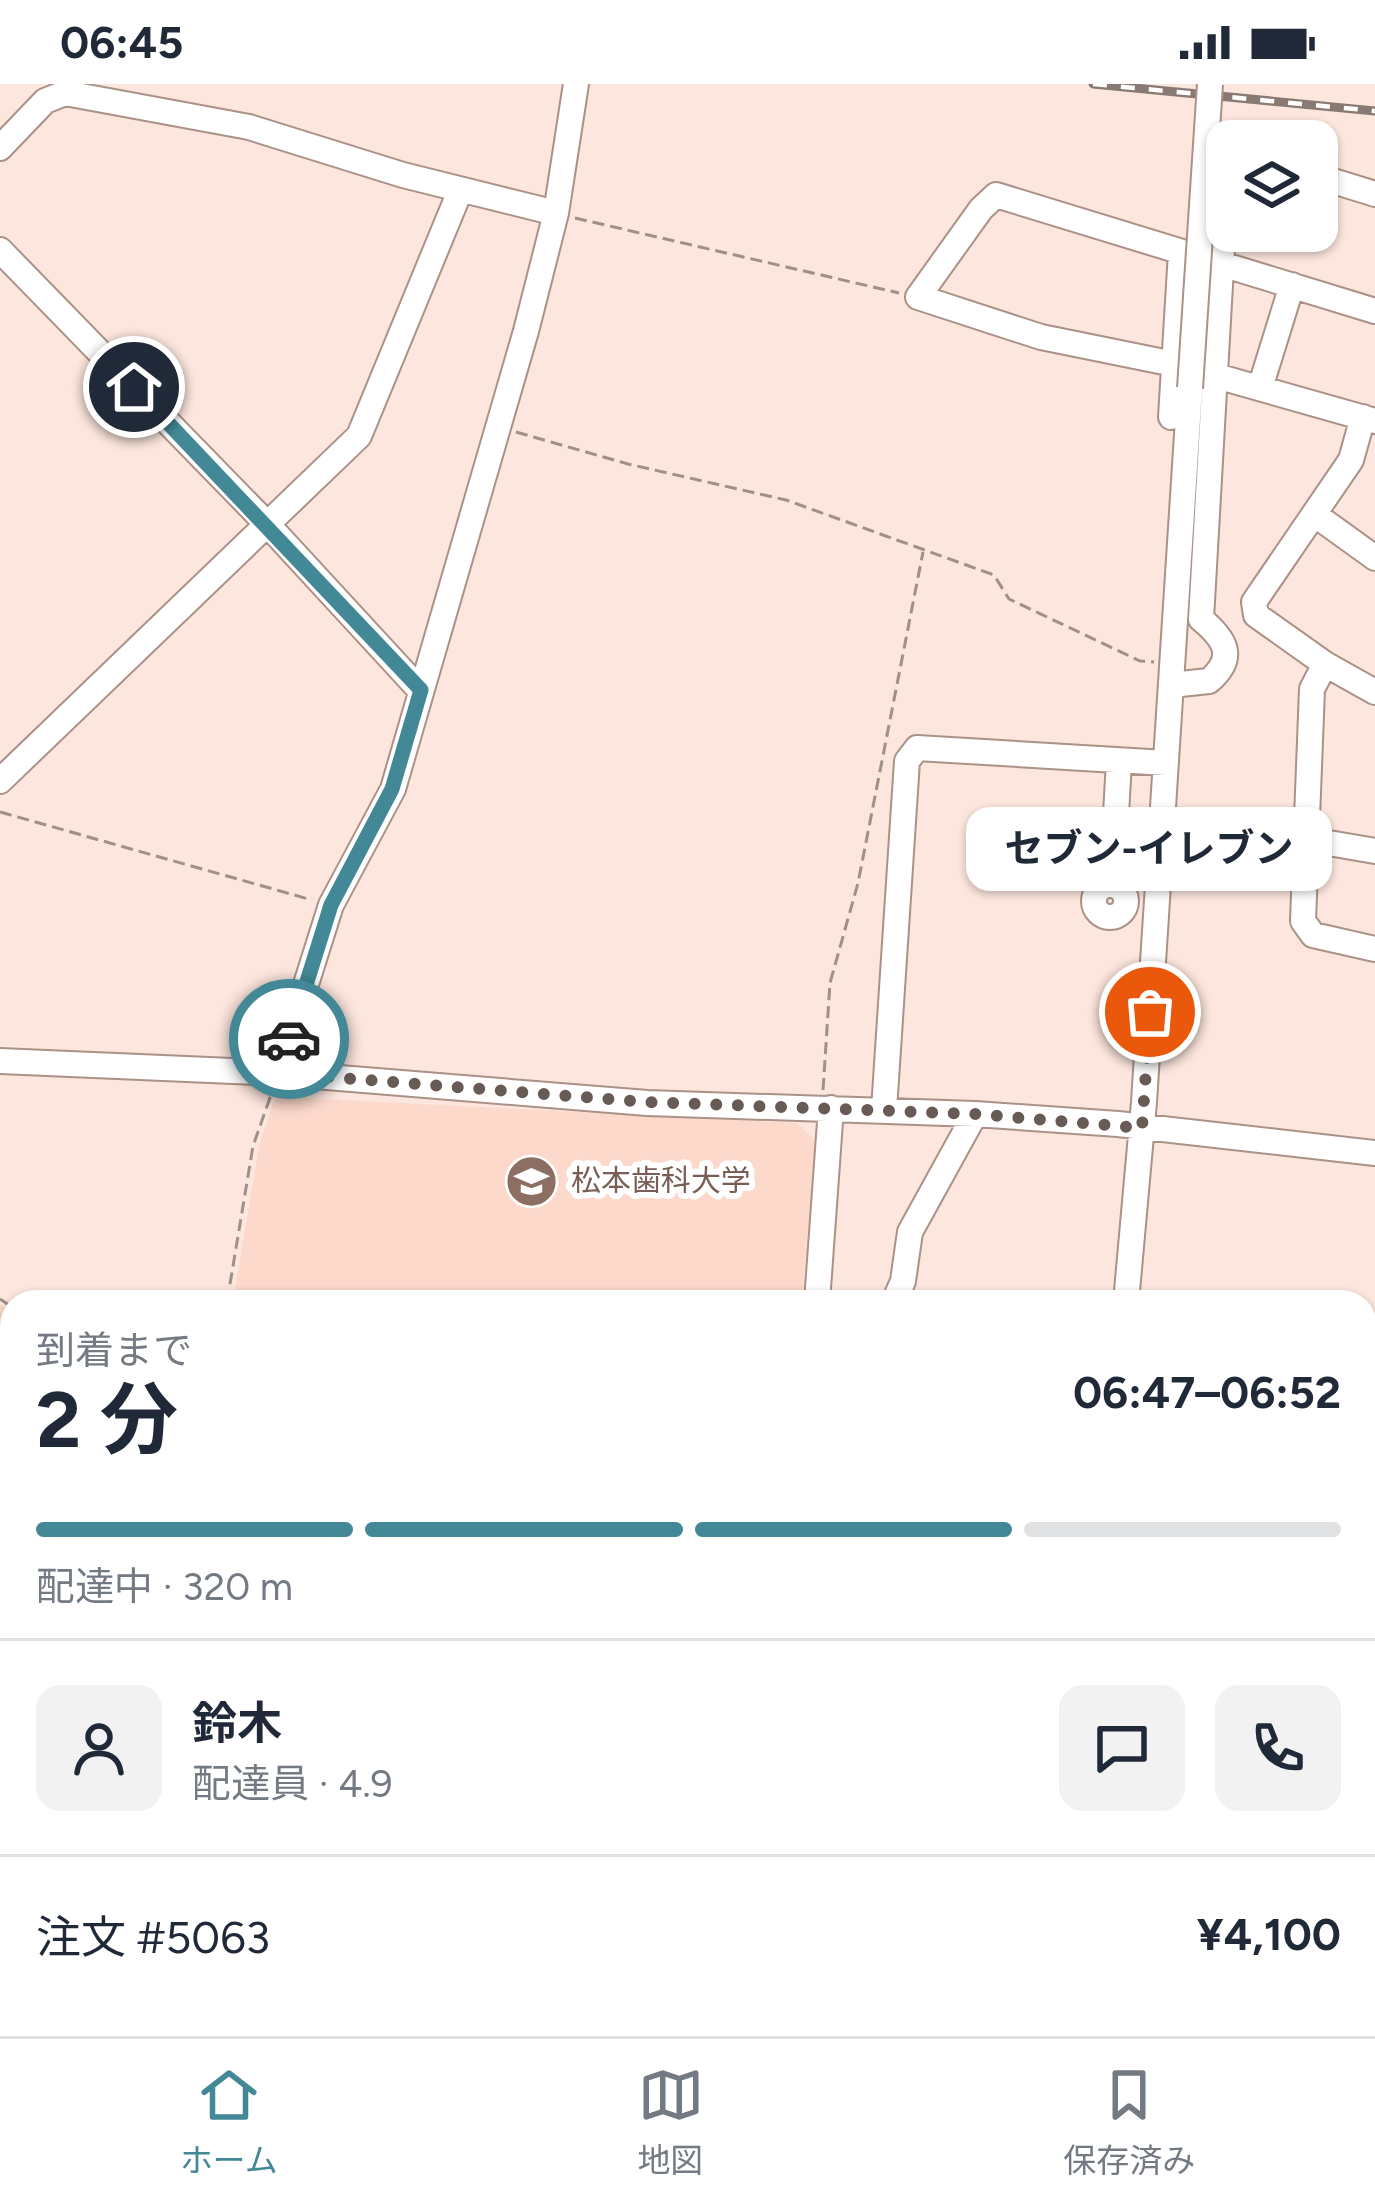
<!DOCTYPE html>
<html lang="ja">
<head>
<meta charset="utf-8">
<style>
	body { margin:0; font-family:Figtree,"Noto Sans JP",sans-serif; background:#f2f2f3; color:#1f2937; height:100vh; display:flex; flex-direction:column; font-size:45px; white-space:nowrap }
	* { box-sizing:border-box; margin:0 }
	p { font-size:39px; color:#747a83 }
	.icon { flex:none; width:66px; height:66px; fill:none; stroke:currentColor; stroke-width:2; stroke-linecap:round; stroke-linejoin:round }
	.map { position:relative; flex:1; overflow:hidden }
	.sheet { position:absolute; left:0px; top:1206px; width:1377px; height:747px; display:flex; flex-direction:column; background:#fff; border-radius:36px 36px 0 0; box-shadow:0 3px 9px #0004 }
	.sheet>* { flex:none }
	.controls { position:absolute; left:1206px; top:36px; display:grid; gap:24px }
	.controls a { display:grid; place-items:center; width:132px; height:132px; border-radius:24px; background:#fff; box-shadow:0 3px 9px #0004; font-size:60px }
	.pin { position:absolute; display:grid; place-items:center; width:102px; height:102px; color:#fff; margin:-51px; border:6px solid #fff; border-radius:50%; box-shadow:0 3px 12px #0007 }
	.courier { position:absolute; display:grid; place-items:center; width:120px; height:120px; margin:-60px; border:9px solid #438896; border-radius:50%; background:#fff; color:#222; box-shadow:0 3px 15px #0007 }
	.bubble { position:absolute; height:84px; border-radius:24px; background:#fff; box-shadow:0 3px 9px #0004; font-size:39px; font-weight:700; line-height:84px; text-align:center }
	.headline em { font-style:normal; font-weight:700 }
	.headline div { display:flex; flex-direction:column-reverse }
	.headline { display:flex; align-items:center; justify-content:space-between; height:204px; padding:0 36px }
	h1 { font-size:78px; font-weight:700; line-height:90px }
	.bar { display:grid; grid-template-columns:repeat(4,1fr); gap:18px 12px; align-content:center; height:144px; padding:0 36px }
	.bar i { height:15px; border-radius:9px; background:#e0e1e3 }
	.bar .on { background:#438896 }
	.bar p { grid-column:span 4 }
	.line { display:flex; align-items:center; gap:30px; padding:0 36px; border-top:3px solid #e0e1e3 }
	.line div { flex:1 }
	.round { display:grid; place-items:center; flex:none; width:126px; height:126px; border-radius:24px; background:#f2f2f3 }
	.status { display:flex; justify-content:space-between; align-items:center; height:84px; padding:0 60px; background:#fff; direction:ltr }
	.status svg { height:33px; fill:currentColor }
	.tab-bar { display:flex; justify-content:space-around; align-items:center; height:168px; border-top:3px solid #e0e1e3; background:#fff; font-size:33px; color:#747a83 }
	.tab-bar a { display:grid; justify-items:center; gap:6px }
	.tab-bar .on { color:#438896 }
	.map>svg:first-child { display:block }
	.built { fill:#fcd9cb }
	.building { fill:#fcc0f9; stroke:#a592a4; stroke-width:3 }
	.lines { fill:none; stroke-linecap:round; stroke-linejoin:round }
	.minor-casing { stroke:#ab9187; stroke-width:28 }
	.path { stroke:#a09089; stroke-width:3; stroke-dasharray:12 6; stroke-linecap:butt }
	.minor { stroke:#fff; stroke-width:24 }
	.rail-casing { stroke:#887973; stroke-width:9 }
	.rail { stroke:#fff; stroke-width:4.5; stroke-dasharray:14; stroke-linecap:butt }
	.minor-bridge-casing { stroke:#ab9187; stroke-width:28; stroke-linecap:butt }
	.minor-bridge { stroke:#fff; stroke-width:24 }
	.done { stroke:#685a55; stroke-width:12; stroke-dasharray:0 21.6 }
	.route { stroke:#438896; stroke-width:15 }
	.labels { text-anchor:middle; stroke-width:12; stroke-linejoin:round; paint-order:stroke }
	.education-label { font-size:30px; fill:#785e54; stroke:#fff; text-anchor:start }
</style>
</head>
<body>
<div class="status"><b>06:45</b><svg viewBox="0 0 49 12"><path d="M0 12V9h3v3zM5 12V6h3v6zM10 12V3h3v9zM15 12V0h3v12zM26 1h20v11H26zM47 4h2v5h-2z"/></svg></div>
<div class="map">
<svg width="1375" height="1952" viewBox="0 0 1375 1952">
	<rect width="100%" height="100%" fill="#fce6dd"/>
	<!-- built -->
	<path class="built" d="M279,1013L797,1039L815,1057L802,1218H233L259,1063L273,1019Z
		M0,1220L12,1228V1941H585L581,1952H0Z"/>
	<!-- building -->
	<path class="building" d="M0,1273L12,1281V1389L0,1382Z
		M12,1527V1608L6,1641H0V1529Z
		M12,1687V1726L0,1727V1688Z
		M9,1770L12,1771V1845L0,1841V1771L5,1774Z
		M92,1941H222L224,1942L216,1952H84Z
		M409,1941H522L531,1947L527,1952H401Z"/>
	<g class="lines">
		<defs>
			<path id="minor" d="M0,64L45,17L65,9L249,43L403,91L556,129
				M1317,92L1375,110
				M0,166L268,441L420,606
				M1375,227L996,111L981,125L918,213L1041,253L1174,280L1375,337
				M1260,304L1292,201
				M1171,333L1181,168
				M1363,333L1351,376L1254,518L1256,531L1325,580L1375,608
				M1314,430L1375,474
				M1325,580L1312,605L1303,837L1313,851L1375,865
				M1171,601L1209,597C1237,573 1225,555 1201,535L1227,78
				M0,697L359,352L460,107
				M1161,749L1305,755L1375,767
				M1112,801L1119,677
				M1094 817a16 16 0 1 1 32 0a16 16 0 1 1-32 0Z
				M0,977L278,989L647,1019L975,1030L1118,1040L1375,1069
				M278,989L331,821L393,705L526,247L556,129L576,0
				M884,1026L907,677L917,664L1166,679
				M817,1218L831,1024
				M894,1218L903,1197L910,1148L975,1030
				M1126,1218L1144,1018L1190,304
				M0,1413L12,1422
				M0,1442L12,1443
				M0,1504L12,1503
				M1365,1842L1375,1850
				M1365,1894L1375,1885
				M1171,1941L1173,1952
				M593,1952L597,1941
				M1299,1952L1312,1941"/>
		</defs>
		<!-- minor casing -->
		<use href="#minor" class="minor-casing"/>
		<!-- path -->
		<path class="path" d="M575,134L899,209
			M516,348L628,380L786,416L994,491L1009,515L1140,577L1154,578
			M0,728L312,816
			M823,1006L830,899L858,799L923,468
			M0,1215L12,1223
			M227,1218L253,1062L272,1008
			M1365,1262L1375,1265"/>
		<!-- minor -->
		<use href="#minor" class="minor"/>
		<defs>
			<path id="rail" d="M1093,0L1375,27"/>
		</defs>
		<!-- rail casing -->
		<use href="#rail" class="rail-casing"/>
		<!-- rail -->
		<use href="#rail" class="rail"/>
		<defs>
			<path id="minor-bridge" d="M1190,304L1210,0"/>
		</defs>
		<!-- minor-bridge casing -->
		<use href="#minor-bridge" class="minor-bridge-casing"/>
		<!-- minor-bridge -->
		<use href="#minor-bridge" class="minor-bridge"/>
	</g>
	<g class="lines">
		<!-- done -->
		<path class="done" d="M289,955L278,989L646,1018L975,1030L1142,1044L1150,928"/>
		<!-- route -->
		<path class="route" d="M134,303L421,606L392,705L331,821L289,955"/>
	</g>
	<!-- icons -->
	<defs>
		<symbol id="university-disc" viewBox="-11 -11 22 22"><circle r="9.5" fill="#8d6e63" stroke="#fff"/><path d="M0-5L7-2L0 1L-7-2ZM-4 1L0 2.5L4 1V4Q0 6-4 4Z" fill="#fff"/></symbol>
	</defs>
	<g fill-rule="evenodd">
		<use href="#university-disc" x="502" y="1068" width="59" height="59"/>
	</g>
	<g class="labels">
		<!-- education labels -->
		<g class="education-label">
			<text x="571" y="1107">松本歯科大学</text>
		</g>
	</g>
</svg>
<div class="controls">
<a><svg class="icon" aria-label="layers" viewBox="0 0 24 24"><path d="M12 4l9 5-9 5-9-5zM3 14l9 5 9-5"/></svg></a>
</div>
<div class="pin" style="left:1150px;top:928px;background:#ea580c"><svg class="icon" aria-label="bag" viewBox="0 0 24 24"><path d="M5 8h14l-1 12H6zM9 8a3 3 0 0 1 6 0"/></svg></div>
<div class="pin" style="left:134px;top:303px;background:#1f2937"><svg class="icon" aria-label="home" viewBox="0 0 24 24"><path d="M3 11l9-7 9 7M6 9v11h12V9"/></svg></div>
<div class="courier" style="left:289px;top:955px"><svg class="icon" aria-label="car" viewBox="0 0 24 24"><path d="M5 17H2v-5l4-1 3-4h7l3 4 3 1v5h-3M9 17h6M6 11h13"/><circle cx="7" cy="17" r="2"/><circle cx="17" cy="17" r="2"/></svg></div>
<div class="bubble" style="left:966px;top:723px;width:366px">セブン-イレブン</div>
<section class="sheet">
<div class="headline"><div><h1>2 分</h1><p>到着まで</p></div><em>06:47–06:52</em></div>
<div class="bar"><i class="on"></i><i class="on"></i><i class="on"></i><i></i><p>配達中 · 320 m</p></div>
<div class="line" style="height:216px"><a class="round"><svg class="icon" aria-label="person" viewBox="0 0 24 24"><circle cx="12" cy="8" r="4"/><path d="M4 21q1-7 8-7t8 7"/></svg></a><div><b>鈴木</b><p>配達員 · 4.9</p></div><a class="round"><svg class="icon" aria-label="chat" viewBox="0 0 24 24"><path d="M4 5h16v11H9l-5 4z"/></svg></a><a class="round"><svg class="icon" aria-label="phone" viewBox="0 0 24 24"><path d="M5 4h4l2 5-3 2q2 4 5 5l2-3 5 2v4C11 20 4 13 5 4z"/></svg></a></div>
<div class="line" style="height:156px"><div>注文 #5063</div><b>¥4,100</b></div>
</section>
</div>
<nav class="tab-bar">
<a class="on"><svg class="icon" aria-label="home" viewBox="0 0 24 24"><path d="M3 11l9-7 9 7M6 9v11h12V9"/></svg>ホーム</a>
<a><svg class="icon" aria-label="map" viewBox="0 0 24 24"><path d="M3 6l6-2 6 2 6-2v14l-6 2-6-2-6 2zM9 4v14M15 6v14"/></svg>地図</a>
<a><svg class="icon" aria-label="saved" viewBox="0 0 24 24"><path d="M7 4h10v16l-5-4-5 4z"/></svg>保存済み</a>
</nav>
</body>
</html>
